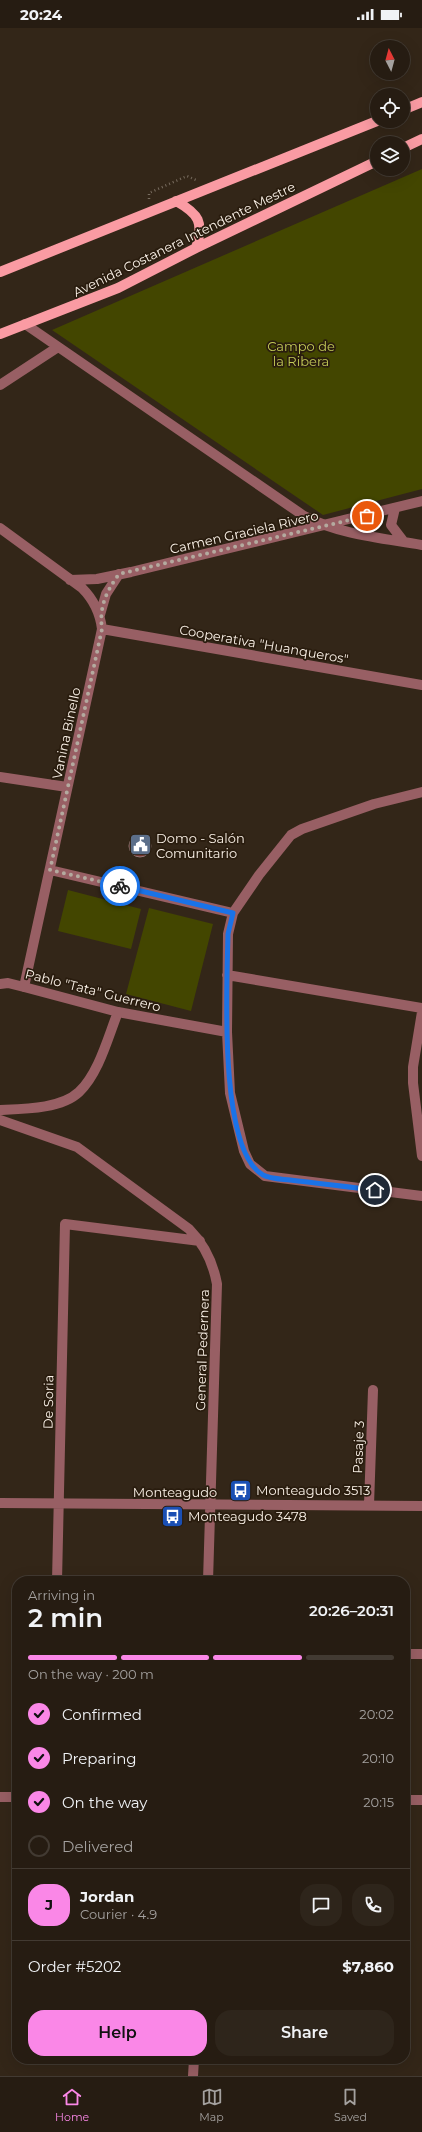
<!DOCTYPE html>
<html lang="en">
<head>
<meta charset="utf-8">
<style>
	body { margin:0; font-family:Montserrat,sans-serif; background:#2e251b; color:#f1f3f6; height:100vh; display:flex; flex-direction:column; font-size:15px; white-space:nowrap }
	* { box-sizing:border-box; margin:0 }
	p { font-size:13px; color:#a4a19f }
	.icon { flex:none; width:22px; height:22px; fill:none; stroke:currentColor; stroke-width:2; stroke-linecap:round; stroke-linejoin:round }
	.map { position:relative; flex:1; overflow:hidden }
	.drawer { position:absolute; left:12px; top:1548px; width:398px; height:488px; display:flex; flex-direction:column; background:#261c12; border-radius:16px; box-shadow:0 4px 16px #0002,0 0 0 1px #423a32 }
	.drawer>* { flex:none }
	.needle { width:26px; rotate:354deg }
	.tools { position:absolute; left:370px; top:12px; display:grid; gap:8px }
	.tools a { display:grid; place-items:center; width:40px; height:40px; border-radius:50%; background:#261c12; box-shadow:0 4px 16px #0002,0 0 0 1px #423a32; font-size:20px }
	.pin { position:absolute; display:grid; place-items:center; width:34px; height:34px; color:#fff; margin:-17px; border:2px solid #fff; border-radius:50%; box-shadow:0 1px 4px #0007 }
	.courier { position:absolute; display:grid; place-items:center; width:40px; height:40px; margin:-20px; border:3px solid #1a73e8; border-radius:50%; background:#fff; color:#222; box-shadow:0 1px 5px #0007 }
	.headline em { font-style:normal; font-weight:600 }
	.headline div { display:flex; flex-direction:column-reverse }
	.headline { display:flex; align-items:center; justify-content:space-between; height:68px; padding:0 16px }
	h1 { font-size:26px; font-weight:600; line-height:30px }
	.bar { display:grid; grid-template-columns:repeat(4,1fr); gap:6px 4px; align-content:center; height:48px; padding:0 16px }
	.bar i { height:5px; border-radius:3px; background:#423a32 }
	.bar .current { background:#fa87e7 }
	.bar p { grid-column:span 4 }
	.line { display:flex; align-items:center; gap:10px; padding:0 16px; border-top:1px solid #423a32 }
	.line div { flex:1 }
	.round { display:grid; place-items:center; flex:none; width:42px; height:42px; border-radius:16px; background:#2e251b }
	ol { padding:0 16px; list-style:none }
	li { display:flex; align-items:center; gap:12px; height:44px }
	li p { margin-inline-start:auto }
	li .icon { padding:4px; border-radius:50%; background:#fa87e7; color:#111; stroke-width:4 }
	li:last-child { color:#a4a19f }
	li i { width:22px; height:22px; border:2px solid #423a32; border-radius:50% }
	.primary-button { display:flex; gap:8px; margin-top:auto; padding:8px 16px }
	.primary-button a { flex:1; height:46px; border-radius:16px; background:#fa87e7; color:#111; font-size:16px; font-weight:600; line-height:46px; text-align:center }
	.primary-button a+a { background:#2e251b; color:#f1f3f6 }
	.status { display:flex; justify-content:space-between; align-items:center; height:28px; padding:0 20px; background:#261c12; direction:ltr }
	.status svg { height:11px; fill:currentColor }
	.tab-bar { display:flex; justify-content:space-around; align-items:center; height:56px; border-top:1px solid #423a32; background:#261c12; font-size:11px; color:#a4a19f }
	.tab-bar a { display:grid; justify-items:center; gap:2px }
	.tab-bar .current { color:#fa87e7 }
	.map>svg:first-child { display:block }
	.green { fill:#434600 }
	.building { fill:#8c3d3a; stroke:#937a78 }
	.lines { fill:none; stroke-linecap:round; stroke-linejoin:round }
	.path { stroke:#796d60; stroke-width:2.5; stroke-dasharray:1 3; stroke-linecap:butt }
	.minor { stroke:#985f64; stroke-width:10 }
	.major { stroke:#fa9ba3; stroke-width:10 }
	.done { stroke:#b4aa9f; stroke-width:4; stroke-dasharray:0 7.2 }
	.route { stroke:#1a73e8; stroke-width:5 }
	.labels { text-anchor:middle; stroke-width:3.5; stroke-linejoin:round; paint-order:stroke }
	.street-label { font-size:13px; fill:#faf1e7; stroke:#291c0e }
	.park-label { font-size:13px; fill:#c2c957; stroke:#291c0e }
	.poi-label { font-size:13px; fill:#faf1e7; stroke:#291c0e; text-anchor:start }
</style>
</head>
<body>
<div class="status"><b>20:24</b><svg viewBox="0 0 49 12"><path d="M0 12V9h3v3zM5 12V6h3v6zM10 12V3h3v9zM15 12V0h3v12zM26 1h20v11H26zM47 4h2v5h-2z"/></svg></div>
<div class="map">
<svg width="422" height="2048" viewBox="0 0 422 2048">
	<rect width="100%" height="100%" fill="#332618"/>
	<!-- green -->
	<path class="green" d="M422,141V461L323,487L52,302Z
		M68,862L141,881L131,921L58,903Z
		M149,880L213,896L191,983L126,966Z"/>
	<!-- building -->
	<path class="building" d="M129 818a11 11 0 1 1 22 0a11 11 0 1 1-22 0Z"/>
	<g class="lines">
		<!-- path -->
		<path class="path" d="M149,171V165L187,148L196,152"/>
		<!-- minor -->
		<path class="minor" d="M25,296L304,488C341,507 382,510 422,517
			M0,357L58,319
			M395,480L391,497L404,514
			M0,500L82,560C94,572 100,584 102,601L24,959
			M70,552L97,551L131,544L422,473
			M100,587L106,566L119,546
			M102,601L422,657
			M0,749L67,759
			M422,764L374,776L302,801L291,807L259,847L233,885L228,906L227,1004L230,1065L244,1123L250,1136L265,1148L422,1168
			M50,842L233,885
			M227,947L422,980
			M0,956L8,955L24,959L118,984L227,1004
			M422,984L413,1039V1055L422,1128
			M0,1082C24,1081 61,1081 79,1064C99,1045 108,1009 118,984
			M0,1092L77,1119L189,1201C205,1217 213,1234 217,1256L208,1553
			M0,1475L422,1478
			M369,1477L373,1362
			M57,1553L65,1196L200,1213
			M405,1626H422
			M0,1769H17
			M405,1772H422
			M193,2048L194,2031"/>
		<!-- major -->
		<path class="major" d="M403,82L422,74
			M403,120L422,111
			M176,173C199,186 204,194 196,220
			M0,244L377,93
			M0,306L118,260L196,220L377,133"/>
	</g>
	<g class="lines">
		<!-- done -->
		<path class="done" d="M120,858L50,842L102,601C99,579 106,564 119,546L367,488"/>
		<!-- route -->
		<path class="route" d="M120,858L233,885L228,906C227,955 218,1122 263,1147C270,1151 282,1151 290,1152C318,1155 347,1159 375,1162"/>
	</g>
	<!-- icons -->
	<defs>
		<symbol id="civic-square" viewBox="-11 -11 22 22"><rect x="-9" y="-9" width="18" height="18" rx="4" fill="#5c6f8a" stroke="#291c0e"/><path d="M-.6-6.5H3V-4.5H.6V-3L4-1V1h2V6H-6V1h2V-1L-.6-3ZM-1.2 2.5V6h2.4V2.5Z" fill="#fff"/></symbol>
		<symbol id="bus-square" viewBox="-11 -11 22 22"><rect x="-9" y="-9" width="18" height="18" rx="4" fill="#1a4fb4" stroke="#291c0e"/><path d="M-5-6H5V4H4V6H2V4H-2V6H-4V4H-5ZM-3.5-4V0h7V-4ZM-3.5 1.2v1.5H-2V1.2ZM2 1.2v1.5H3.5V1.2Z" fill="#fff"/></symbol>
	</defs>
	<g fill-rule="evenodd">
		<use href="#civic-square" x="128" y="804" width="25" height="25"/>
		<use href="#bus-square" x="228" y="1450" width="25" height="25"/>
		<use href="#bus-square" x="160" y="1476" width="25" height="25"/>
	</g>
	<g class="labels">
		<!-- street labels -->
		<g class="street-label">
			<text transform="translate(184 211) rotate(-26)" y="5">Avenida Costanera Intendente Mestre</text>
			<text transform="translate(244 504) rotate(-13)" y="5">Carmen Graciela Rivero</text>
			<text transform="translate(264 616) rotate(10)" y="5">Cooperativa "Huanqueros"</text>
			<text transform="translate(66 705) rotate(-78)" y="5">Vanina Binello</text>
			<text transform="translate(93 962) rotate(14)" y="5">Pablo "Tata" Guerrero</text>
			<text transform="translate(202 1322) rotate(-88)" y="5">General Pedernera</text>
			<text transform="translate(48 1374) rotate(-89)" y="5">De Soria</text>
			<text transform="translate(358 1419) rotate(-88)" y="5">Pasaje 3</text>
			<text x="175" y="1469">Monteagudo</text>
		</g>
		<!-- park labels -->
		<g class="park-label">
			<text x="301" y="323">Campo de<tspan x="301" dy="15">la Ribera</tspan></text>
		</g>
		<!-- poi labels -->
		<g class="poi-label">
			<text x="156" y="815">Domo - Salón<tspan x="156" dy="15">Comunitario</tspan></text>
			<text x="256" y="1467">Monteagudo 3513</text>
			<text x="188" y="1493">Monteagudo 3478</text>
		</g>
	</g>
</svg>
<div class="tools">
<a><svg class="needle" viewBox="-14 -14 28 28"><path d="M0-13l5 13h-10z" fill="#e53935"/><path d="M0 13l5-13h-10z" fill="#a4a19f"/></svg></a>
<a><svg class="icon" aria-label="locate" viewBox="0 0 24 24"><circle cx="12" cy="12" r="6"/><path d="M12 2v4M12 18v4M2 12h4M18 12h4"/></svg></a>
<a><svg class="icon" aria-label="layers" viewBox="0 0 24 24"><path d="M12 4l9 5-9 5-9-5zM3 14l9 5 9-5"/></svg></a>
</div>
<div class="pin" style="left:367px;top:488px;background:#ea580c"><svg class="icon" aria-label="bag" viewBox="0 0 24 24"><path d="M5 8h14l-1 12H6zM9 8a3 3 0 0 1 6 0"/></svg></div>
<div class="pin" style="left:375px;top:1162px;background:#1f2937"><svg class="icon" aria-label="home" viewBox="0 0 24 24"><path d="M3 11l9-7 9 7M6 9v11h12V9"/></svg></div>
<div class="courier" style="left:120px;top:858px"><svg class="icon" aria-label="bike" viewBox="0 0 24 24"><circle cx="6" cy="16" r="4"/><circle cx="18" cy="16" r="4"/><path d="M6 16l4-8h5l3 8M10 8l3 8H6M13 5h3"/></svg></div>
<section class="drawer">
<div class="headline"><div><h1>2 min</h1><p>Arriving in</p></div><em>20:26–20:31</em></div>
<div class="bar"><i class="current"></i><i class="current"></i><i class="current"></i><i></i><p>On the way · 200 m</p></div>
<ol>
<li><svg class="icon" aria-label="check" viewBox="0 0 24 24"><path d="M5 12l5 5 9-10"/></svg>Confirmed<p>20:02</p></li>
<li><svg class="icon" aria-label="check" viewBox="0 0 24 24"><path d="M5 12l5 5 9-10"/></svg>Preparing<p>20:10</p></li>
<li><svg class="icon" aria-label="check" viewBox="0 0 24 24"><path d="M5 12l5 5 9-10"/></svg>On the way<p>20:15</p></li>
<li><i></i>Delivered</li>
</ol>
<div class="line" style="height:72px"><b class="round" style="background:#fa87e7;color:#111">J</b><div><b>Jordan</b><p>Courier · 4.9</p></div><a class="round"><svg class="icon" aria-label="chat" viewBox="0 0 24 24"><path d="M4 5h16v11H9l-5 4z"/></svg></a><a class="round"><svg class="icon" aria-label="phone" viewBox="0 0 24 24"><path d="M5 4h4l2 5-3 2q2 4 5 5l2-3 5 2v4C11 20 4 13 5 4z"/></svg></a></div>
<div class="line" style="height:52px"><div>Order #5202</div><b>$7,860</b></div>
<div class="primary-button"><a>Help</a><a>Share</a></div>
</section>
</div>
<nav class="tab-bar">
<a class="current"><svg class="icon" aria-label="home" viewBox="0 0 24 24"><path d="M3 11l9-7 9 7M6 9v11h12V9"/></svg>Home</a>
<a><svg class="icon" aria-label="map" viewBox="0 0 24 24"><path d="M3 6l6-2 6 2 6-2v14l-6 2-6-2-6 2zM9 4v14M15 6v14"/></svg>Map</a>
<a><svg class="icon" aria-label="saved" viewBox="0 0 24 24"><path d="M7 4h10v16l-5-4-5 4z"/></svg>Saved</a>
</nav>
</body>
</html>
